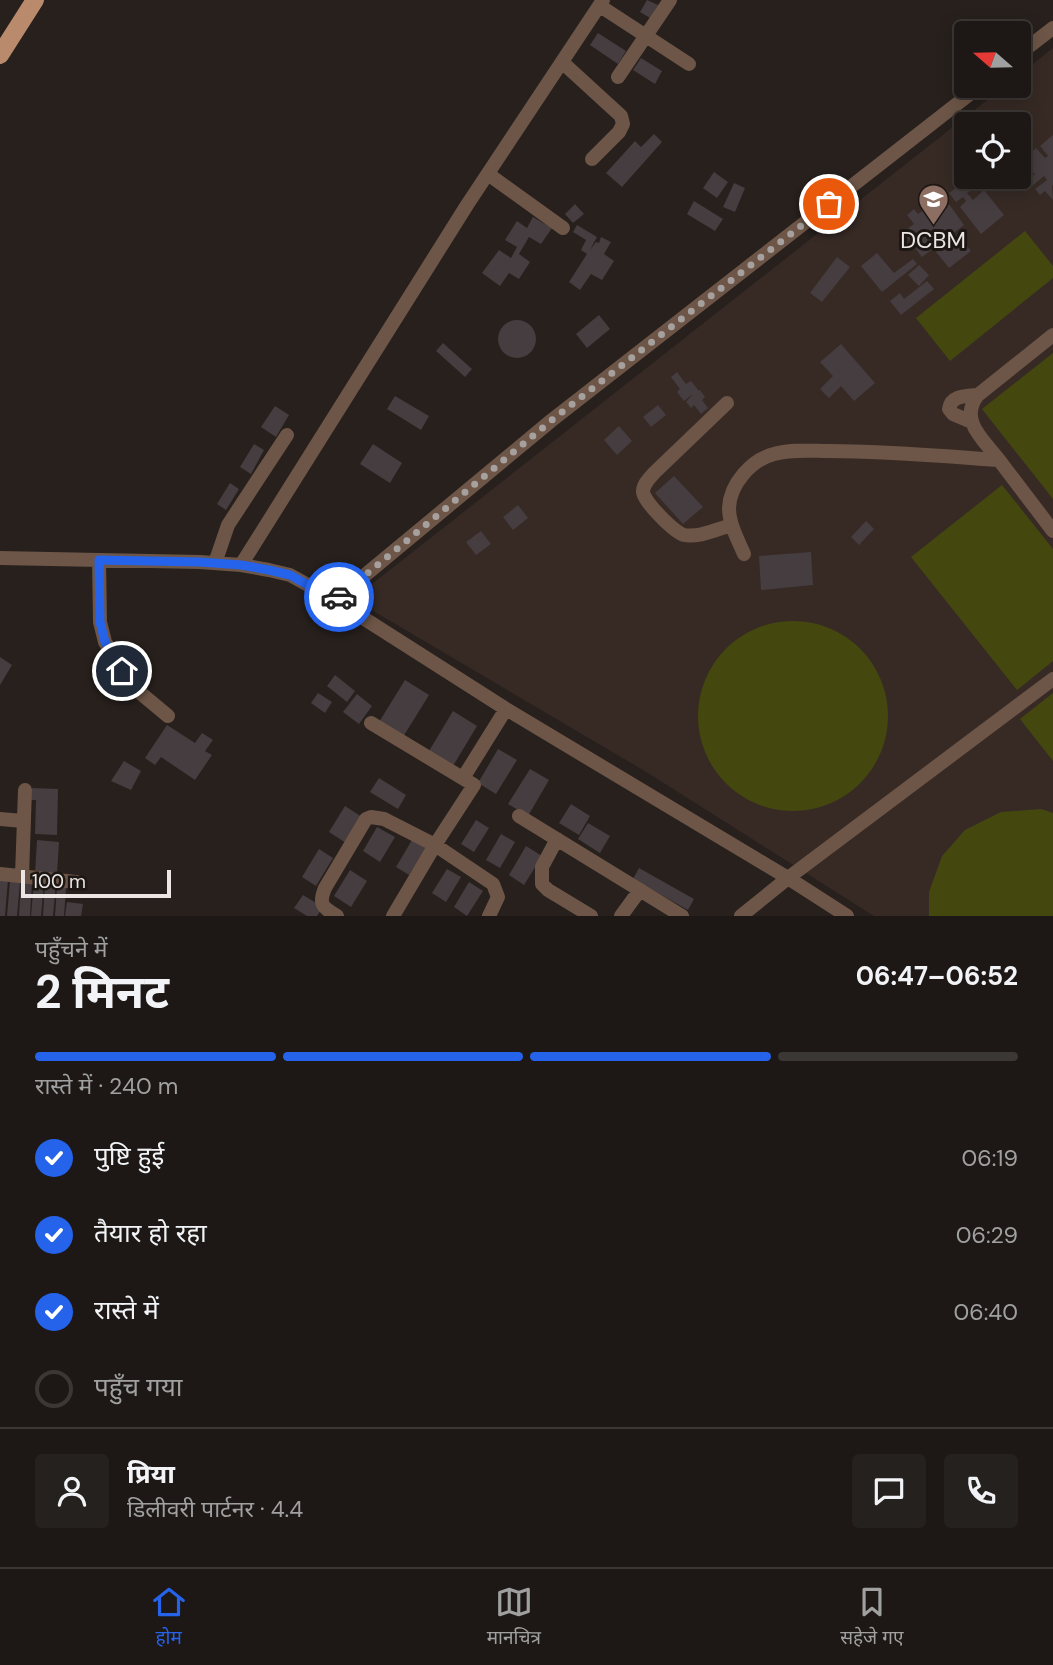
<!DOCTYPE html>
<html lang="hi">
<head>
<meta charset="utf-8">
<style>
	body { margin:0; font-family:"DM Sans","Noto Sans Devanagari",sans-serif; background:#25211f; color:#f1f3f6; height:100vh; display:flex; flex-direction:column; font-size:26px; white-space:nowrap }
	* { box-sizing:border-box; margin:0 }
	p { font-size:23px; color:#a0a0a1 }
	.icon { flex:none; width:38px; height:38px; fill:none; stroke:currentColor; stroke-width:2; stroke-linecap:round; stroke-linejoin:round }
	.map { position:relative; height:916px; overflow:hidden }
	.details { display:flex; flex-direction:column; background:#1d1816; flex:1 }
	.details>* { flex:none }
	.needle { width:46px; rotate:290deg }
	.controls { position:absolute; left:954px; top:21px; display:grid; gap:14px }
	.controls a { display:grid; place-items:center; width:77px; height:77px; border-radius:7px; background:#1d1816; box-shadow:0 4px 18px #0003,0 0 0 2px #3b3735; font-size:35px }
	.scale { position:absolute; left:21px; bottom:18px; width:150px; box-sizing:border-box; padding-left:7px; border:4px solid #ebe6e4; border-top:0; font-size:19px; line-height:24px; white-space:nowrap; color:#ebe6e4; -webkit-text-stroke:5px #1d1714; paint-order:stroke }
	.pin { position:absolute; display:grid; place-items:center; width:60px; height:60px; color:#fff; margin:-30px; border:4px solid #fff; border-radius:50%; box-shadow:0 2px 7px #0007 }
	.courier { position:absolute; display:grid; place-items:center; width:70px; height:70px; margin:-35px; border:5px solid #2563eb; border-radius:50%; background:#fff; color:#222; box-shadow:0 2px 9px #0007 }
	.summary em { font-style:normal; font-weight:700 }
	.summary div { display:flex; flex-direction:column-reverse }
	.summary { display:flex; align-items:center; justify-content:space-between; height:119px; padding:0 35px }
	h1 { font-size:46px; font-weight:700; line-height:52px }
	.bar { display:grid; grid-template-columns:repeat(4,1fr); gap:10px 7px; align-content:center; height:84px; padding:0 35px }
	.bar i { height:9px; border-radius:5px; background:#3b3735 }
	.bar .selected { background:#2563eb }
	.bar p { grid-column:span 4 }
	.line { display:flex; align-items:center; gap:18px; padding:0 35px; border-top:2px solid #3b3735 }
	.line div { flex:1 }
	.round { display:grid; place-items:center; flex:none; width:74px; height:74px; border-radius:7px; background:#25211f }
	ol { padding:0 35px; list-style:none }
	li { display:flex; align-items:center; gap:21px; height:77px }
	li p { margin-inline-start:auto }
	li .icon { padding:7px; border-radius:50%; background:#2563eb; color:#fff; stroke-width:4 }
	li:last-child { color:#a0a0a1 }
	li i { width:38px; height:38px; border:4px solid #3b3735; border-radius:50% }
	.menu { display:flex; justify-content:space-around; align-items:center; height:98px; border-top:2px solid #3b3735; background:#1d1816; font-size:19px; color:#a0a0a1 }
	.menu a { display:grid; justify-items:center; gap:4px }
	.menu .selected { color:#2563eb }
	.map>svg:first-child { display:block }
	.built { fill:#372a25; fill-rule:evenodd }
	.green { fill:#44480f }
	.building { fill:#453d40 }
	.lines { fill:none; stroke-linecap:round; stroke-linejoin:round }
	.minor { stroke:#6d5647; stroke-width:14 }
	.major { stroke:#b98a6b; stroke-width:18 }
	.done { stroke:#a6a19e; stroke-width:7; stroke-dasharray:0 12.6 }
	.route { stroke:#2563eb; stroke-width:9 }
	.labels { text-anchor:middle; stroke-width:6; stroke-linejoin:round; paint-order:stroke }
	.poi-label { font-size:23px; fill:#ebe6e4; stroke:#1d1714 }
</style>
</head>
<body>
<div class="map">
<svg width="1053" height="916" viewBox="0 0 1053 916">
	<rect width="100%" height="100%" fill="#27201d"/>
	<!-- built -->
	<path class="built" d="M1053,48V916H874L648,773L353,599L1005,86H1018L1019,75ZM966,124H1018V177H966Z"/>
	<!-- green -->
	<path class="green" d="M1025,231L1053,266V278L950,361L916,318Z
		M1053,353V499L982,409Z
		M1002,485L1053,549V661L1017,690L911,557Z
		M698 716a95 95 0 1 1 190 0a95 95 0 1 1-190 0Z
		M1053,693V761L1020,719Z
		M1041,809L1053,813V916H929V892L942,856L965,830L1001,812Z"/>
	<!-- building -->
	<path class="building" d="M647,0L658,5L650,18L640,12Z
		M598,33L626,51L618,64L590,45Z
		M641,58L662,71L655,84L633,70Z
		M654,134L662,142L622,187L606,173L635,141L641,147Z
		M1053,135V185L1052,186L1053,200L1045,191L1040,195L1035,189L1047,180L1044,176L1032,186L1028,180L1035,174L1032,171L1028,174L1019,164L1036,148L1045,158L1048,156L1040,146Z
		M714,172L728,182L717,198L703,188Z
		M971,177H973L979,185L967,193L973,200L984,190L1004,215L981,234L960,207L966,201L963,197L956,202L949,193Z
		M734,183L745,188L735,212L723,207Z
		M927,200L934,209L946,200L964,225L922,257L903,232L914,224L907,215L914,209L918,214L924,210L920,205Z
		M694,201L723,219L715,231L687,214Z
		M575,204L584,214L573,223L565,214Z
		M533,217L552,228L541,244L529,237L519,254L530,262L519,279L509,273L500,286L482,273L499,250L511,258L517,247L505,240L517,221L527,228Z
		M577,225L597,237L590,250L596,242L599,243L601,237L611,242L604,254L614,261L602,280L591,274L580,290L569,282L587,254L581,250L586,240L573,232Z
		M958,234L971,251L949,268L936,252Z
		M877,253L894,273L913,259L917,264L882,292L861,266Z
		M837,257L850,267L822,302L810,293Z
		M919,265L929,275L919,286L908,275Z
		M927,281L934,289L901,315L890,301L900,293L904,299Z
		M599,315L610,329L587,348L576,334Z
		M498 339a19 19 0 1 1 38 0a19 19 0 1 1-38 0Z
		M443,343L472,369L465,377L436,351Z
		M841,344L875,383L854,401L841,386L829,398L820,389L833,376L820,362Z
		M677,372L686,384L691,381L699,391L700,390L705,397L702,400L708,408L701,414L694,405L691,408L686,402L693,394L684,401L677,392L680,389L671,377Z
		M395,396L429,416L421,430L387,409Z
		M658,405L666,415L651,427L643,417Z
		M275,406L289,415L276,437L261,427Z
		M619,426L632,441L617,455L604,440Z
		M254,444L264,450L251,474L240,467Z
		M373,444L402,463L390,483L360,464Z
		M674,476L703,507L683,524L655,493Z
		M230,483L239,489L226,510L217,504Z
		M518,505L528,518L513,530L503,517Z
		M866,521L874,529L859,545L851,537Z
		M481,531L491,544L476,555L466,542Z
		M811,552L813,585L761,590L759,556Z
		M0,657L12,665L0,685Z
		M335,675L355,691L347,702L327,686Z
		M405,680L429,695L403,737L379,722Z
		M318,693L332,702L325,713L311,703Z
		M357,694L372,706L359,724L343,712Z
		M453,711L477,726L453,766L429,751Z
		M167,725L195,743L202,733L213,740L205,751L212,755L195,780L161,757L155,765L145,758Z
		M498,749L517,760L496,794L478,783Z
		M124,761L141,771L131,790L111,781Z
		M530,769L549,780L528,816L508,804Z
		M379,778L406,795L398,809L370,792Z
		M32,788L58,789L57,835L35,834L36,800H31Z
		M571,804L590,816L579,835L559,823Z
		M345,806L362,817L346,843L329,832Z
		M476,820L489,828L474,852L461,844Z
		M588,823L610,836L600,853L578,839Z
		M377,827L395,837L380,862L363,851Z
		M501,834L515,842L500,868L486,860Z
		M37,840L59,842L57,874L35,873Z
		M412,840L426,848L409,875L396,867Z
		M526,846L542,856L524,885L509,875Z
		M319,849L333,858L316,886L302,877Z
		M639,868L694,899L688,910L633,879Z
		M447,869L461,877L446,902L432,893Z
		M350,870L367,881L351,907L334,896Z
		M0,878L8,879L5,916H0Z
		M10,881L20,882L17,916H7Z
		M21,881L32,882L30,916H19Z
		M34,881L44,882L41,916H31Z
		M45,882L56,883L53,916H43Z
		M469,882L483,891L467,916L454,907Z
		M57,887L66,888L64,916H55Z
		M303,895L323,907L317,916H307L294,908Z
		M67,902L83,904L81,916H65Z"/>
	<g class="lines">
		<!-- minor -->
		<path class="minor" d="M600,6L689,64
			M1018,55L1053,28
			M562,62L621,116L623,124L619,132L592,159
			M618,77L670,0
			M488,174L563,228
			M727,403L654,473C649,479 643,484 643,492C644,502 674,532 684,535C699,538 717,529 732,525
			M972,422L953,414L949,409C951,395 967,396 978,395
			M999,460C984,440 958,420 978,395L1053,335
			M744,554C738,540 729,524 729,508C730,484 751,460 774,454C791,449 811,451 828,451C885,451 942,456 999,460L1053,531
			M0,558L200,562L241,565L269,570L290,575L335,600L506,709L788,878L847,916
			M99,560L100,622L105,642L132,686L168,716
			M215,563L228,525L287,435
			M241,565L467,205L603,0
			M335,600L552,420L980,86
			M371,723L474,785L435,845L393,916
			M463,778L506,709
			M519,816L682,916
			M0,819L23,821
			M557,839L542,867V884L548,890L591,916
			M0,874L76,882
			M22,876L25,790
			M337,916C323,907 318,905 325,888L366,819L371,817L384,819L435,845L493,884L498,897L489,916
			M621,916L640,890
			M741,916L788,878L1053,679"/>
		<!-- major -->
		<path class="major" d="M0,55L35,0"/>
	</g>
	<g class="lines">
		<!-- done -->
		<path class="done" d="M339,597L552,420L829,204"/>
		<!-- route -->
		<path class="route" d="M122,671L105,642L100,622L99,560L200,562L241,565L269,570L290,575L335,600L339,597"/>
	</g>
	<!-- icons -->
	<defs>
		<symbol id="university-pin" viewBox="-11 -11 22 30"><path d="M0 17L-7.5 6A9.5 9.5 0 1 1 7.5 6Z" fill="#8d6e63" stroke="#1d1714"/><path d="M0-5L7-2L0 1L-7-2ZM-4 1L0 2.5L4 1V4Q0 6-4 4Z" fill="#fff"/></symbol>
	</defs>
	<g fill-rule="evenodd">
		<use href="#university-pin" x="916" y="182" width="35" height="47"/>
	</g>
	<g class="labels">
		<!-- poi labels -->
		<g class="poi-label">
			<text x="933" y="248">DCBM</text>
		</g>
	</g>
</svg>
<div class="controls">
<a><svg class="needle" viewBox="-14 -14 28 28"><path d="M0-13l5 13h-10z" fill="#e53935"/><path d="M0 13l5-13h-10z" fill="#a0a0a1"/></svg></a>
<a><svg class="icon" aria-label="locate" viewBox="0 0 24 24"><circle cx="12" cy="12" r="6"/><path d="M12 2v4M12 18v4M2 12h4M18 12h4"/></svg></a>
</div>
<div class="scale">100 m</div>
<div class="pin" style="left:829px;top:204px;background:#ea580c"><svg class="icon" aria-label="bag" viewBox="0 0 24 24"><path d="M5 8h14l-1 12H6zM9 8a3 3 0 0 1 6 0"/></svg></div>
<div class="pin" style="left:122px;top:671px;background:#1f2937"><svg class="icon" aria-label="home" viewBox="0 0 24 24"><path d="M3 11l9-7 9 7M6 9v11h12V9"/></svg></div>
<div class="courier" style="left:339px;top:597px"><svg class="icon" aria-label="car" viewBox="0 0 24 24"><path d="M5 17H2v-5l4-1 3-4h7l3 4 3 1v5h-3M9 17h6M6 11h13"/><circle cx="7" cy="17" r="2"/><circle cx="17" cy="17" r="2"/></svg></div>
</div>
<section class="details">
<div class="summary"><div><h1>2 मिनट</h1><p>पहुँचने में</p></div><em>06:47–06:52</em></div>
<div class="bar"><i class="selected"></i><i class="selected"></i><i class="selected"></i><i></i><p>रास्ते में · 240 m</p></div>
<ol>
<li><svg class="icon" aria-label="check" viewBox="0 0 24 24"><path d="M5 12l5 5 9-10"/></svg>पुष्टि हुई<p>06:19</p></li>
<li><svg class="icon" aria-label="check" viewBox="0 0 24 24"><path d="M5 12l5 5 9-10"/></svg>तैयार हो रहा<p>06:29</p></li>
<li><svg class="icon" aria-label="check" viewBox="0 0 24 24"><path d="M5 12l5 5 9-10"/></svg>रास्ते में<p>06:40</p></li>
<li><i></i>पहुँच गया</li>
</ol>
<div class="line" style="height:126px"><a class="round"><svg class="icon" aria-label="person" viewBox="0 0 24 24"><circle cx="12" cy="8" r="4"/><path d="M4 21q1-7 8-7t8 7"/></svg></a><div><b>प्रिया</b><p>डिलीवरी पार्टनर · 4.4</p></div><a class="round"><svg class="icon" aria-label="chat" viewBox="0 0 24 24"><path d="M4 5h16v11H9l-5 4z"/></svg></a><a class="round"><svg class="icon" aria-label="phone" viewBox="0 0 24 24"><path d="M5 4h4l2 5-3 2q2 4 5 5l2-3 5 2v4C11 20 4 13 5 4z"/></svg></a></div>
</section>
<nav class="menu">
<a class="selected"><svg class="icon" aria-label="home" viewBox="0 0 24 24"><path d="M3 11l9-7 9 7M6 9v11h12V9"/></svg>होम</a>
<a><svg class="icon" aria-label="map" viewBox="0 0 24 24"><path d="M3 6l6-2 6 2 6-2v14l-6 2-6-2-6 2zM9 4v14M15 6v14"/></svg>मानचित्र</a>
<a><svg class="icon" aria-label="saved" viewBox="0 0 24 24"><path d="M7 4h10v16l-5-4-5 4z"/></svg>सहेजे गए</a>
</nav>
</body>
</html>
